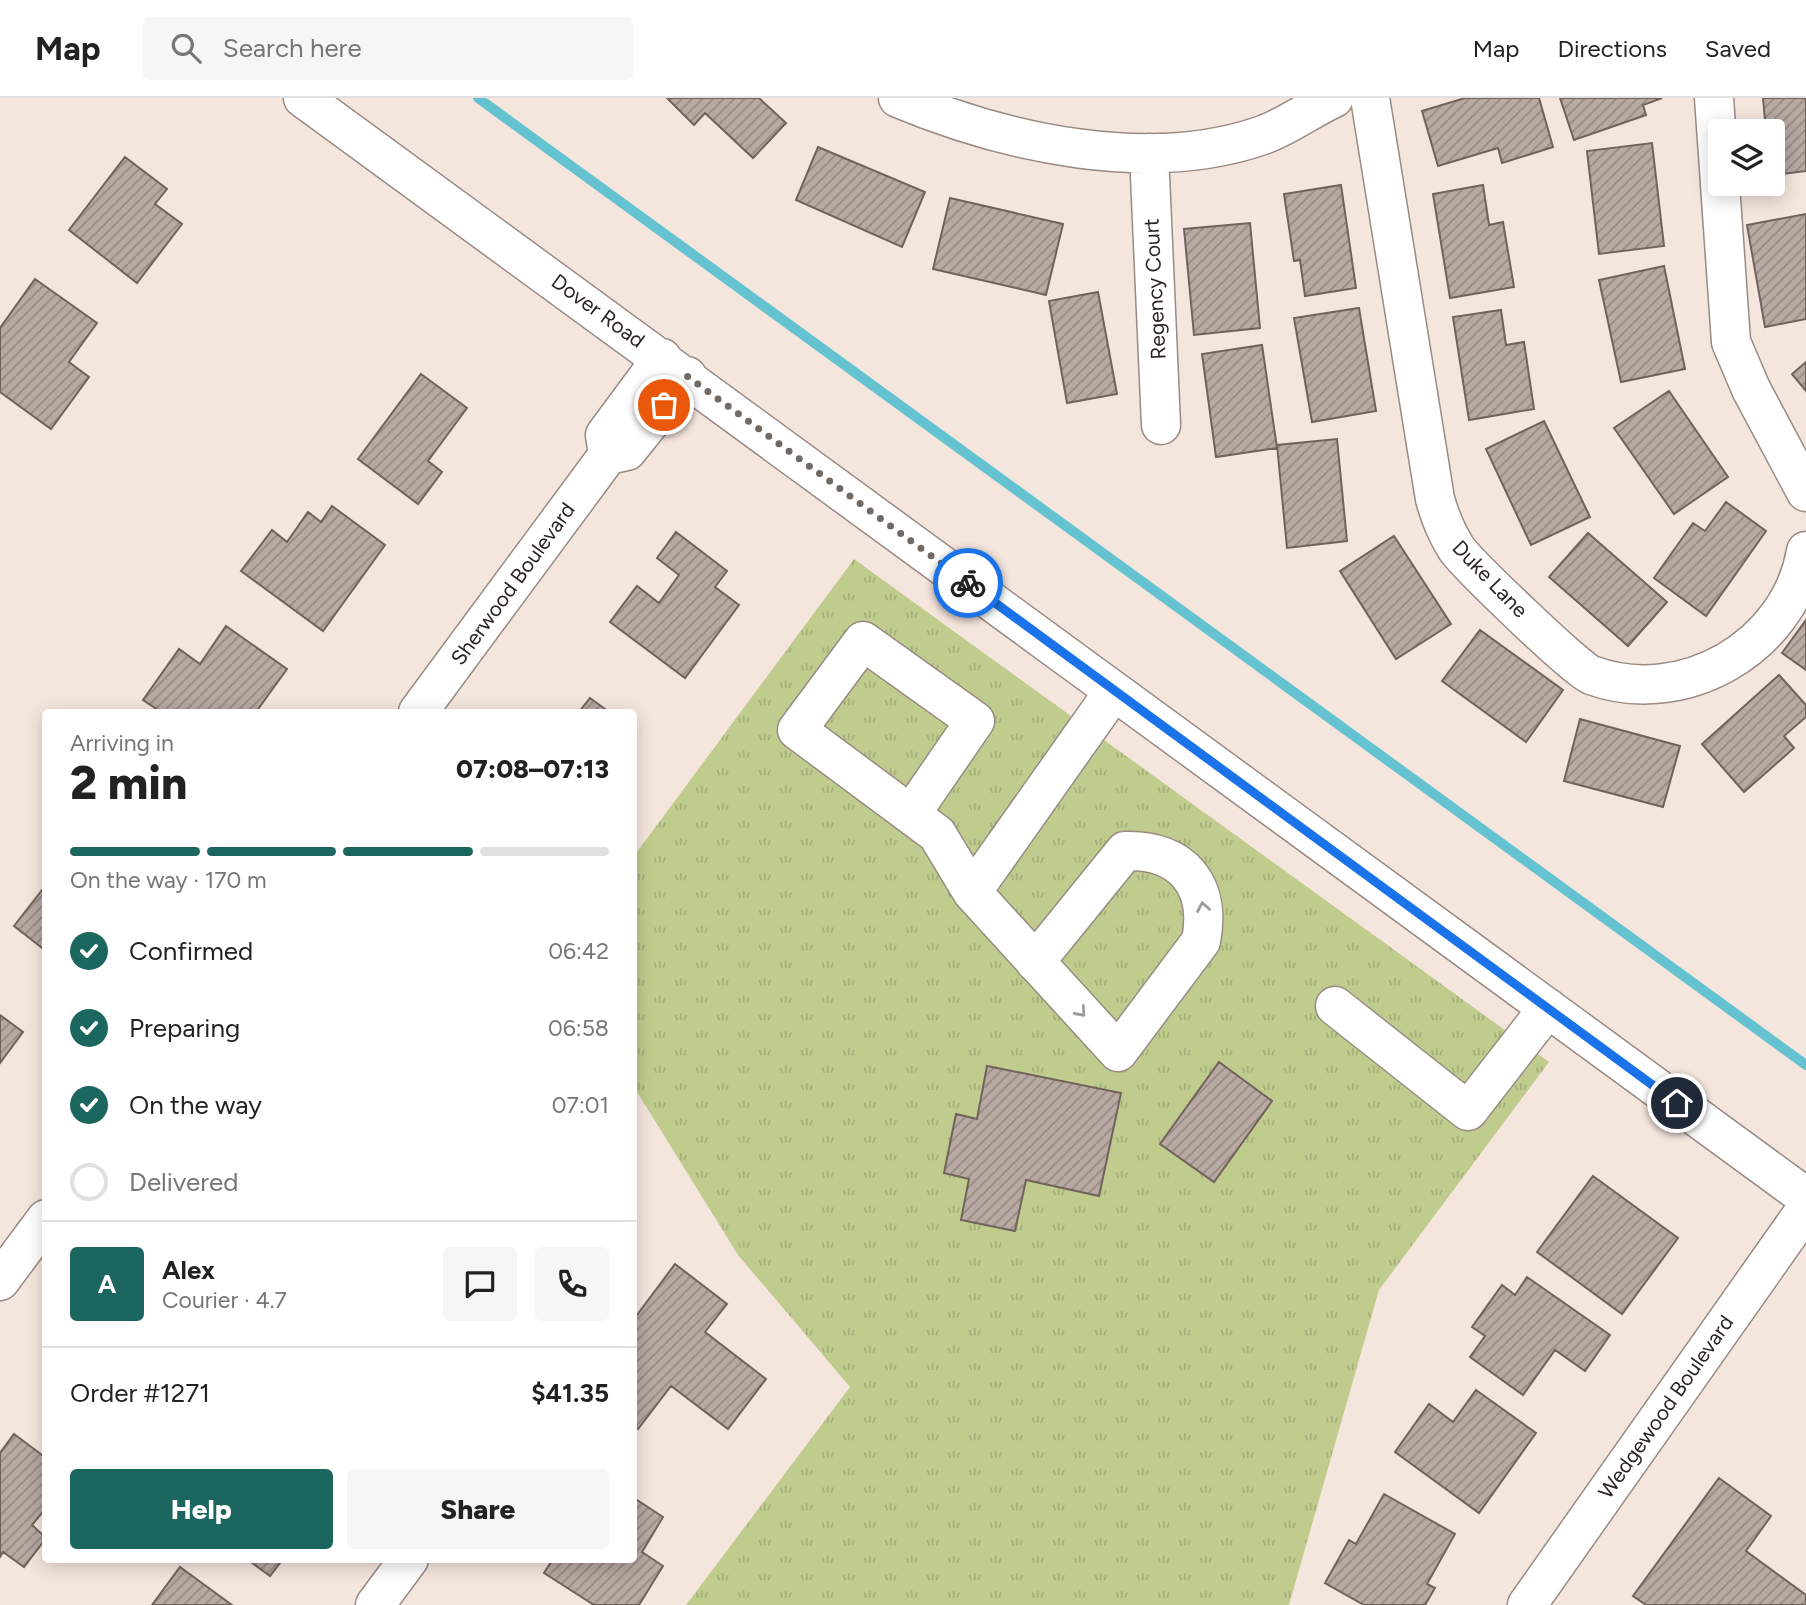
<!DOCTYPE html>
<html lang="en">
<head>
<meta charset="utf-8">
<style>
	body { margin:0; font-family:Figtree,sans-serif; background:#f6f6f6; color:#222; height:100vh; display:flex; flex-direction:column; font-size:26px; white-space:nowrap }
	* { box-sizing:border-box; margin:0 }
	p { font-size:23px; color:#767676 }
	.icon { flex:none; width:38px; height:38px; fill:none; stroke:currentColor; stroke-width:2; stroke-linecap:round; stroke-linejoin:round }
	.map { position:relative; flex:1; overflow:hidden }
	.side { position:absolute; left:42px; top:611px; width:595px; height:854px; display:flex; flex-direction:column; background:#fff; border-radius:7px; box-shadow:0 4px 18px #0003 }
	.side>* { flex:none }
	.controls { position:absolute; left:1708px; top:21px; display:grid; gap:14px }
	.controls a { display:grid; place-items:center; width:77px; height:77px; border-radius:7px; background:#fff; box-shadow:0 4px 18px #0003; font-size:35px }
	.pin { position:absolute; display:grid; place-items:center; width:60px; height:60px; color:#fff; margin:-30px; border:4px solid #fff; border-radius:50%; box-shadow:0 2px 7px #0007 }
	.courier { position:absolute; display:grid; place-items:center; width:70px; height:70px; margin:-35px; border:5px solid #1a73e8; border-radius:50%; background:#fff; color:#222; box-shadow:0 2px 9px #0007 }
	.headline em { font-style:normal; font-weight:800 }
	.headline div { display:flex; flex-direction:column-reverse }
	.headline { display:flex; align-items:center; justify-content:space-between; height:119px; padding:0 28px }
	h1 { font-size:46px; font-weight:800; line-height:52px }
	.bar { display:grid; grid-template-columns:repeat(4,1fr); gap:10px 7px; align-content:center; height:84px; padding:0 28px }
	.bar i { height:9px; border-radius:5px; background:#e0e0e0 }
	.bar .on { background:#1b665e }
	.bar p { grid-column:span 4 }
	.line { display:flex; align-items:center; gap:18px; padding:0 28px; border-top:2px solid #e0e0e0 }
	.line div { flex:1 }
	.round { display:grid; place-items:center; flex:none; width:74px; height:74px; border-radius:7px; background:#f6f6f6 }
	ol { padding:0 28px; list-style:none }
	li { display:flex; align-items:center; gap:21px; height:77px }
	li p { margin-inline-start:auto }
	li .icon { padding:7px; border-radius:50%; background:#1b665e; color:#fff; stroke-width:4 }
	li:last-child { color:#767676 }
	li i { width:38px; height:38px; border:4px solid #e0e0e0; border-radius:50% }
	.cta { display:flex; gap:14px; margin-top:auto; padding:14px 28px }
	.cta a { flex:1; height:80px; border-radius:7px; background:#1b665e; color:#fff; font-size:28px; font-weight:800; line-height:80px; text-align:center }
	.cta a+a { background:#f6f6f6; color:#222 }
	header { display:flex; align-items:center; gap:42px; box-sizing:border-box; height:98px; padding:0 35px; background:#fff; border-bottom:2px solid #e0e0e0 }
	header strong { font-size:33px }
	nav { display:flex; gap:38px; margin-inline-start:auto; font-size:24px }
	.search { width:490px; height:63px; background:#f6f6f6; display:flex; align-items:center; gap:18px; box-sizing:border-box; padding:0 24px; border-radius:7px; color:#767676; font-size:26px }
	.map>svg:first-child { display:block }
	.grass { fill:url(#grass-tufts) }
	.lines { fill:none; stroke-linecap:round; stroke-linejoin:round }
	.stream { stroke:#65c3d1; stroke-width:10 }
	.building { fill:url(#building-hatch); stroke:#71635c; stroke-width:2 }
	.minor-casing { stroke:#998b83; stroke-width:41 }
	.minor { stroke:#fff; stroke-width:38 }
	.oneway { stroke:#9f9d9c }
	.done { stroke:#716963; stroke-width:7; stroke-dasharray:0 12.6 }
	.route { stroke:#1a73e8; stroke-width:9 }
	.labels { text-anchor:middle; stroke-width:5; stroke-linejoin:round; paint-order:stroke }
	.street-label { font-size:21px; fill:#2a2522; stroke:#fff }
</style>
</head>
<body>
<header>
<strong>Map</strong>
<div class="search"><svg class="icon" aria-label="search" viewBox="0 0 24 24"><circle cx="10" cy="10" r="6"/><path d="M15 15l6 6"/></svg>Search here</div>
<nav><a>Map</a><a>Directions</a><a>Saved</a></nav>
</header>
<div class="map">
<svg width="1806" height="1507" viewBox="0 0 1806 1507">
	<defs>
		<pattern id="grass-tufts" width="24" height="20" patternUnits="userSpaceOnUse" patternTransform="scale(1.75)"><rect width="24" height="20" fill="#c0cc8e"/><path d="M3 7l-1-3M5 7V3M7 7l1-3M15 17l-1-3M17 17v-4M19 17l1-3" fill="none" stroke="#a5af7a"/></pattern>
		<pattern id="building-hatch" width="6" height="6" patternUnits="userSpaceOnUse" patternTransform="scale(1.75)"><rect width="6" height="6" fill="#b8a9a2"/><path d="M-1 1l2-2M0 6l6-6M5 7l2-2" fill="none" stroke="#968984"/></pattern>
	</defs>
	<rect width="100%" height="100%" fill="#f5e6dd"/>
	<!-- grass -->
	<path class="grass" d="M854,461L1549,964L1379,1192L1289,1507H686L850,1289L738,1157L634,989V758Z"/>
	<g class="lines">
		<!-- stream -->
		<path class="stream" d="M478,0L1806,967"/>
	</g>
	<!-- building -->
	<path class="building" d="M667,0H759L786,25L753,60L705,15L694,27Z
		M1465,0H1539L1553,49L1502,65L1498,50L1438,68L1422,13Z
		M1560,0H1662L1643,7L1646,17L1574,42Z
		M1763,0H1806V73L1773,77V33H1766Z
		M1652,45L1664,148L1599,156L1587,53Z
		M818,49L925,94L902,149L796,102Z
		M125,59L167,91L155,106L182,126L137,185L69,132Z
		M1341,87L1356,190L1305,198L1300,162L1294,163L1284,96Z
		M1483,87L1489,127L1503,124L1514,189L1450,200L1433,96Z
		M950,100L1063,126L1046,197L933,171Z
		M1806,116V221L1765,229L1747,127Z
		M1250,125L1260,230L1194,237L1184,131Z
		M1664,168L1685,271L1621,284L1599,182Z
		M35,181L97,225L69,264L89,279L51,331L0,294V230Z
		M1098,194L1117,296L1067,305L1049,203Z
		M1359,210L1376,313L1312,324L1294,220Z
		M1501,212L1506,247L1524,244L1534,311L1469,322L1453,219Z
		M1262,247L1277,350L1216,359L1202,256Z
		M1806,264V293L1792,276Z
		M421,276L467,310L428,363L442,374L418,406L358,361Z
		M1669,293L1728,379L1674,416L1614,330Z
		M1544,323L1590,419L1531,447L1486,351Z
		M1337,341L1347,443L1287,450L1277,347Z
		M1726,404L1766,433L1706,518L1654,480L1693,425L1705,433Z
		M332,408L385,447L323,533L241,473L272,432L287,444L308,414L321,424Z
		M676,434L727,473L715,489L739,507L685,580L610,524L637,488L659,505L679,477L657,460Z
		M1588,435L1667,504L1628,548L1549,479Z
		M1394,438L1451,526L1396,561L1340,473Z
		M1806,522V572L1782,555Z
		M226,528L287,571L256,614H161L143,602L179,551L200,566Z
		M1480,532L1563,592L1526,644L1442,583Z
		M1779,577L1806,607V619L1784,638L1794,650L1744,694L1702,646Z
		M590,600L609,614H579Z
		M1580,621L1680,648L1663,709L1564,683Z
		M46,787V853L14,828Z
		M0,917L23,934L0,965Z
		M1219,964L1272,1003L1214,1084L1160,1046Z
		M987,968L1121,995L1099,1098L1026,1082L1015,1133L961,1122L969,1081L944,1075L956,1016L977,1021Z
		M1593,1078L1678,1140L1622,1216L1537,1154Z
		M675,1166L727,1206L705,1234L766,1281L728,1331L671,1288L638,1331L634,1327V1221Z
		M1527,1179L1610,1237L1585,1273L1555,1252L1523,1297L1470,1259L1485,1238L1472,1229L1502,1187L1515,1197Z
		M1476,1292L1536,1335L1479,1415L1395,1354L1429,1306L1453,1324Z
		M14,1336L46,1360V1410L32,1427L46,1440L24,1469L3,1454L0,1459V1355Z
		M1719,1380L1771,1418L1746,1453L1806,1497V1507H1646L1633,1498Z
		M1384,1396L1455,1436L1427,1486L1435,1490L1425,1507H1364L1325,1485L1349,1442L1356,1446Z
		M634,1400L663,1419L642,1454L663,1468L639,1507H594L544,1475L553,1461H634Z
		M247,1461H283L270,1478Z
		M180,1469L232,1507H152Z"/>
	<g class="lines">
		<defs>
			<path id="minor" d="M303,0L1806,1099
				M898,0C1006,45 1149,77 1263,37C1288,28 1310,11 1334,0
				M1370,0L1435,401C1440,419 1446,434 1456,450C1467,466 1577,572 1591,577C1683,611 1790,549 1806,453
				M1714,0L1720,85
				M1149,55L1161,327
				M1720,86L1731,244L1751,291L1806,394
				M608,357L605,337L662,260
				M418,614L608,357L627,353L687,278
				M911,716L975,623L863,543L797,632L937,736L972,794
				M1035,864L1125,753C1182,751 1212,787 1201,843L1118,954L972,794L1114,593
				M1335,908L1468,1013L1548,910
				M0,1183L46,1121
				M375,1507L409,1461
				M1527,1507L1806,1111"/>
		</defs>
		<!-- minor casing -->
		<use href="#minor" class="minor-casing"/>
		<!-- minor -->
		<use href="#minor" class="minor"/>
	</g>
	<!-- one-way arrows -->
	<defs><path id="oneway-chevron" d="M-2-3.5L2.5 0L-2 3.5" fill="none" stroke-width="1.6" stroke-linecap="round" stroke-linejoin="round" transform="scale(1.75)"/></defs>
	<g class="oneway">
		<use href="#oneway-chevron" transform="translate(1203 809) rotate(-100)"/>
		<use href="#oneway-chevron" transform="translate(1081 914) rotate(48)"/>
	</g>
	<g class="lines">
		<!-- done -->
		<path class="done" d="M664,307L687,278L968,485"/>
		<!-- route -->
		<path class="route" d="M968,485L1677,1005"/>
	</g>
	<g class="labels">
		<!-- street labels -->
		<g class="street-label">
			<text transform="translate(1155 191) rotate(-93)" y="7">Regency Court</text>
			<text transform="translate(598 213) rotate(36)" y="7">Dover Road</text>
			<text transform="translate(1490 481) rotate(46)" y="7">Duke Lane</text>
			<text transform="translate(513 486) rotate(-54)" y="7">Sherwood Boulevard</text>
			<text transform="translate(1666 1309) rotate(-55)" y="7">Wedgewood Boulevard</text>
		</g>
	</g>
</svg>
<div class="controls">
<a><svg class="icon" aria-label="layers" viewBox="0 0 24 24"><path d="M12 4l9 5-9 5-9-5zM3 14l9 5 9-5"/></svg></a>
</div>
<div class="pin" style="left:664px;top:307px;background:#ea580c"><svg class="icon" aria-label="bag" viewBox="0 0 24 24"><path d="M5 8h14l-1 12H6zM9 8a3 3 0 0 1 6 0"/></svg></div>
<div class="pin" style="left:1677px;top:1005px;background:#1f2937"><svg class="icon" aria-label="home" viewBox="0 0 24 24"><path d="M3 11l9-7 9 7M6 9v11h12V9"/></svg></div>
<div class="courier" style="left:968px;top:485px"><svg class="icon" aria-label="bike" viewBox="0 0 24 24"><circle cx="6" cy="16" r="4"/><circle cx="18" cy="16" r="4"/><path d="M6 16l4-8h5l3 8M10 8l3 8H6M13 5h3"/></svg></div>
<section class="side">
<div class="headline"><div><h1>2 min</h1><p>Arriving in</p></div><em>07:08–07:13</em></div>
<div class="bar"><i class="on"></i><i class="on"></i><i class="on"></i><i></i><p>On the way · 170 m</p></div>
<ol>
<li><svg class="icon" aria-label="check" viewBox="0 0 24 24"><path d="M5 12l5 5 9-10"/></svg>Confirmed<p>06:42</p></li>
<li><svg class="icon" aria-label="check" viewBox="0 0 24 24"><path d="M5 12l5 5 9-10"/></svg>Preparing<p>06:58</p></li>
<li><svg class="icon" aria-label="check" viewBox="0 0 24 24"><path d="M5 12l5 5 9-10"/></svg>On the way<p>07:01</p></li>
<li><i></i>Delivered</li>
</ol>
<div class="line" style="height:126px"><b class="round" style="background:#1b665e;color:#fff">A</b><div><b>Alex</b><p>Courier · 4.7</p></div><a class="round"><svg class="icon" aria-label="chat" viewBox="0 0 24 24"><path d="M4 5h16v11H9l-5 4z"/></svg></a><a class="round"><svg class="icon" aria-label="phone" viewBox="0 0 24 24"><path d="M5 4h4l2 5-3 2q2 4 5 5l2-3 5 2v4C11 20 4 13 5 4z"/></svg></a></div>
<div class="line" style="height:91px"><div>Order #1271</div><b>$41.35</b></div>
<div class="cta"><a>Help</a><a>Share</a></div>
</section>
</div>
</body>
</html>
